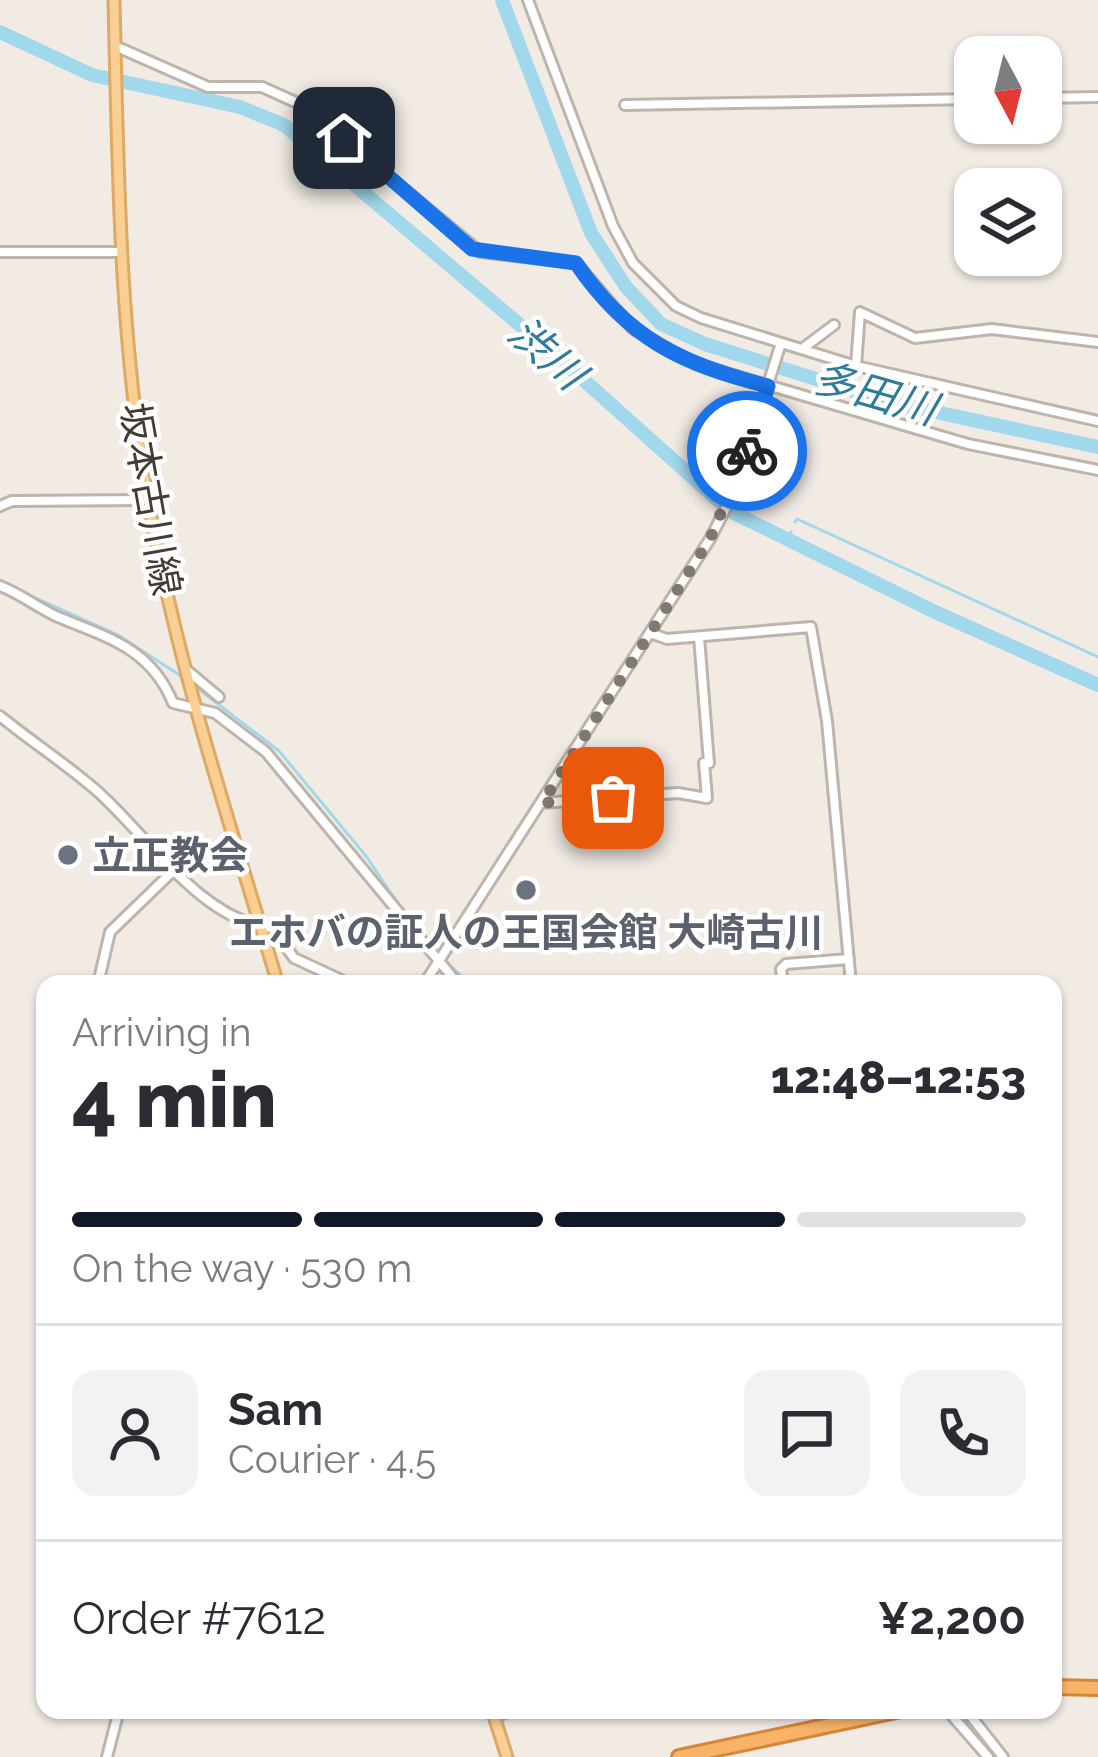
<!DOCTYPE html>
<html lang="en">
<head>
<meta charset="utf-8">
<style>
	body { margin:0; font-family:Raleway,"Noto Sans JP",sans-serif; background:#f2f2f3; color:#2b2b33; height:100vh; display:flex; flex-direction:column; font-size:45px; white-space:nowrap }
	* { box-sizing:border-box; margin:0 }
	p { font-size:39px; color:#7c7c81 }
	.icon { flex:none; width:66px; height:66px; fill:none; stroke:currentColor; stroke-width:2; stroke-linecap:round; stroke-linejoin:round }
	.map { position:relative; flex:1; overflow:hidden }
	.side { position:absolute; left:36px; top:975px; width:1026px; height:744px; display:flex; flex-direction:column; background:#fff; border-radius:24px; box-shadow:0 3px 9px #0004 }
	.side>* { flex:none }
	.needle { width:78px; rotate:173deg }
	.buttons { position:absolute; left:954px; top:36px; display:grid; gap:24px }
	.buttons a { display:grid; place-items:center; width:108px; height:108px; border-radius:24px; background:#fff; box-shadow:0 3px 9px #0004; font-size:60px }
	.pin { position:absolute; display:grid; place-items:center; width:102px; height:102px; color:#fff; margin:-51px; border-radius:24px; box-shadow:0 6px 18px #0006 }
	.courier { position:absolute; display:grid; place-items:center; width:120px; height:120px; margin:-60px; border:9px solid #1a73e8; border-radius:50%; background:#fff; color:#222; box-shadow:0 3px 15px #0007 }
	.headline em { font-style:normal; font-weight:800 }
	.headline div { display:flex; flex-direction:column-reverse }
	.headline { display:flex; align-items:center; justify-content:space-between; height:204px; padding:0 36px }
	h1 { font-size:78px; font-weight:800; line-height:90px }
	.bar { display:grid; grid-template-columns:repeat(4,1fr); gap:18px 12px; align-content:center; height:144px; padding:0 36px }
	.bar i { height:15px; border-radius:9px; background:#e1e1e2 }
	.bar .on { background:#111827 }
	.bar p { grid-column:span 4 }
	.line { display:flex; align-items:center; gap:30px; padding:0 36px; border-top:3px solid #e1e1e2 }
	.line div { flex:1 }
	.round { display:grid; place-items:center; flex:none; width:126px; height:126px; border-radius:24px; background:#f2f2f3 }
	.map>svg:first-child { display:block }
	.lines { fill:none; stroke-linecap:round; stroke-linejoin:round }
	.stream { stroke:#a2d8ec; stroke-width:3 }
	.river { stroke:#a2d8ec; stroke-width:14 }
	.minor-casing { stroke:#bfb4aa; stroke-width:14 }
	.major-casing { stroke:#dda965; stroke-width:15 }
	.highway-casing { stroke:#d58639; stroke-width:18 }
	.minor { stroke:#fff; stroke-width:8 }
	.major { stroke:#f9cf94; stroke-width:9 }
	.highway { stroke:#f7b469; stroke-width:12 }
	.done { stroke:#807972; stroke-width:12; stroke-dasharray:0 21.6 }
	.route { stroke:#1a73e8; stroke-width:15 }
	.worship-dot { fill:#6b7280; stroke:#fff; stroke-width:4.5 }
	.labels { text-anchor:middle; stroke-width:9; stroke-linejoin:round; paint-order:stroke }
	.street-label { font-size:39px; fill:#433b34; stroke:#fff }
	.worship-label { font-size:39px; font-weight:bold; fill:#5b616d; stroke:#fff; text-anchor:start }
	.water-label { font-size:42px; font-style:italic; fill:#307b9a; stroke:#fff }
</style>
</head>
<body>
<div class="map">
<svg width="1098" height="1757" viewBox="0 0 1098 1757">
	<rect width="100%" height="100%" fill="#f1ebe4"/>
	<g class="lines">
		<!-- stream -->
		<path class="stream" d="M795,522L797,519L1098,657
			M786,541L791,532
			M7,585L118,635L184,678
			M192,684L279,751L366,856L407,917
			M445,960L469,984
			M956,1710L980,1742"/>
		<!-- river -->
		<path class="river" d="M502,0L591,233L626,287L661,324L705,344L889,402L1098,447
			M0,32L92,75L240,107L284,125L567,365L730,511L933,611L1098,685"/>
		<defs>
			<path id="minor" d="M528,0L613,226L633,263L676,306L701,318L856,366L1098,421
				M115,46L208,87H262L302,105L480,252L576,263L633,329L696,364L968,444L1098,470
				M1041,98L1098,97
				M625,105L975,99
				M0,252H119
				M802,349L834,325
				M856,366L860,312L915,338L992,329L1098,342
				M0,506L12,501L148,500
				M0,586C21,594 38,608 58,617C109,638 151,649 173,703L215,713L266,752L458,984
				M650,633L667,639L811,627L827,721L851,984
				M188,671L219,697
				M0,716C32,742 66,764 97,791C147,835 201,921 272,928L294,958L350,984
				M541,803L678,793L707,798L704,763H709L699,637
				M98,984L110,932L174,870
				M424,984L710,539L734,492L781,343
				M783,984L781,969L786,964L849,959
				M947,1710L988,1757
				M966,1710L1003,1757
				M494,1717L513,1710
				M107,1757L119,1710"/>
			<path id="major" d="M114,0C118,168 119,334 148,500C177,665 230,824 278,984
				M492,1710L507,1757"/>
			<path id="highway" d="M1053,1687L1098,1688
				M679,1757L901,1710"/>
		</defs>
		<!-- minor casing -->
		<use href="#minor" class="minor-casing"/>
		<!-- major casing -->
		<use href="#major" class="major-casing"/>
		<!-- highway casing -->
		<use href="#highway" class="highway-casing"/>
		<!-- minor -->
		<use href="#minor" class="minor"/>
		<!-- major -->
		<use href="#major" class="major"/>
		<!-- highway -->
		<use href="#highway" class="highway"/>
	</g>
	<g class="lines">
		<!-- done -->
		<path class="done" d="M613,798L542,803L710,539L747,451"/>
		<!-- route -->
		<path class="route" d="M344,138L472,249L576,263C628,339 681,364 768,386L747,451"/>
	</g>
	<!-- markers -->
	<g class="worship-dot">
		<circle cx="68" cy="855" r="12"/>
		<circle cx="526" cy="890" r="12"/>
	</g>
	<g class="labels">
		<!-- street labels -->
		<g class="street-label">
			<text transform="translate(151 499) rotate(80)" y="14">坂本古川線</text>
		</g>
		<!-- worship labels -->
		<g class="worship-label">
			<text x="92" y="869">立正教会</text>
			<text x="526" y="946" text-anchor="middle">エホバの証人の王国会館 大崎古川</text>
		</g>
		<!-- water labels -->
		<g class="water-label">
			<text transform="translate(547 353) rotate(41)" y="15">渋川</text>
			<text transform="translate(875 393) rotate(16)" y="15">多田川</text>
		</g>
	</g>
</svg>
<div class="buttons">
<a><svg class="needle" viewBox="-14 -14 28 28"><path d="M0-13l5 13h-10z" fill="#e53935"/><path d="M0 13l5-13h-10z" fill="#7c7c81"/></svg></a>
<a><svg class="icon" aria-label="layers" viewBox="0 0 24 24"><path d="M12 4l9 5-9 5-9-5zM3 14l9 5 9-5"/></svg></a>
</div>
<div class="pin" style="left:613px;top:798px;background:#ea580c"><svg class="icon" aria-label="bag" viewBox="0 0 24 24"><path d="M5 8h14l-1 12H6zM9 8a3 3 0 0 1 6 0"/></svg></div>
<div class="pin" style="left:344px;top:138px;background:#1f2937"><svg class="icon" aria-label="home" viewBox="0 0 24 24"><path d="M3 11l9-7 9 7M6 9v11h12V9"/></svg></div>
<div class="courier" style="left:747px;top:451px"><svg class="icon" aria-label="bike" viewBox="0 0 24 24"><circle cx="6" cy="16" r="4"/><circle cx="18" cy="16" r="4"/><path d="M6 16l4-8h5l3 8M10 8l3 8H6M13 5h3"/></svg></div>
<section class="side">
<div class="headline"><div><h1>4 min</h1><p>Arriving in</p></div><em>12:48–12:53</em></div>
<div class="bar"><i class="on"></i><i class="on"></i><i class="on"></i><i></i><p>On the way · 530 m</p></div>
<div class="line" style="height:216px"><a class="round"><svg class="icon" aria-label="person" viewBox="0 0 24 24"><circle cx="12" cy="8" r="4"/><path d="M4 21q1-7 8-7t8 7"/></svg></a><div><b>Sam</b><p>Courier · 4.5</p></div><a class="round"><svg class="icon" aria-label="chat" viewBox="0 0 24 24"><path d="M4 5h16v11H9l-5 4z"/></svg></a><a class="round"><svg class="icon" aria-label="phone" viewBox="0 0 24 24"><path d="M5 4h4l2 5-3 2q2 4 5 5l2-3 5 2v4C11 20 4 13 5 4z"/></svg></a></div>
<div class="line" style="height:156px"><div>Order #7612</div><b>¥2,200</b></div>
</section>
</div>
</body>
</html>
